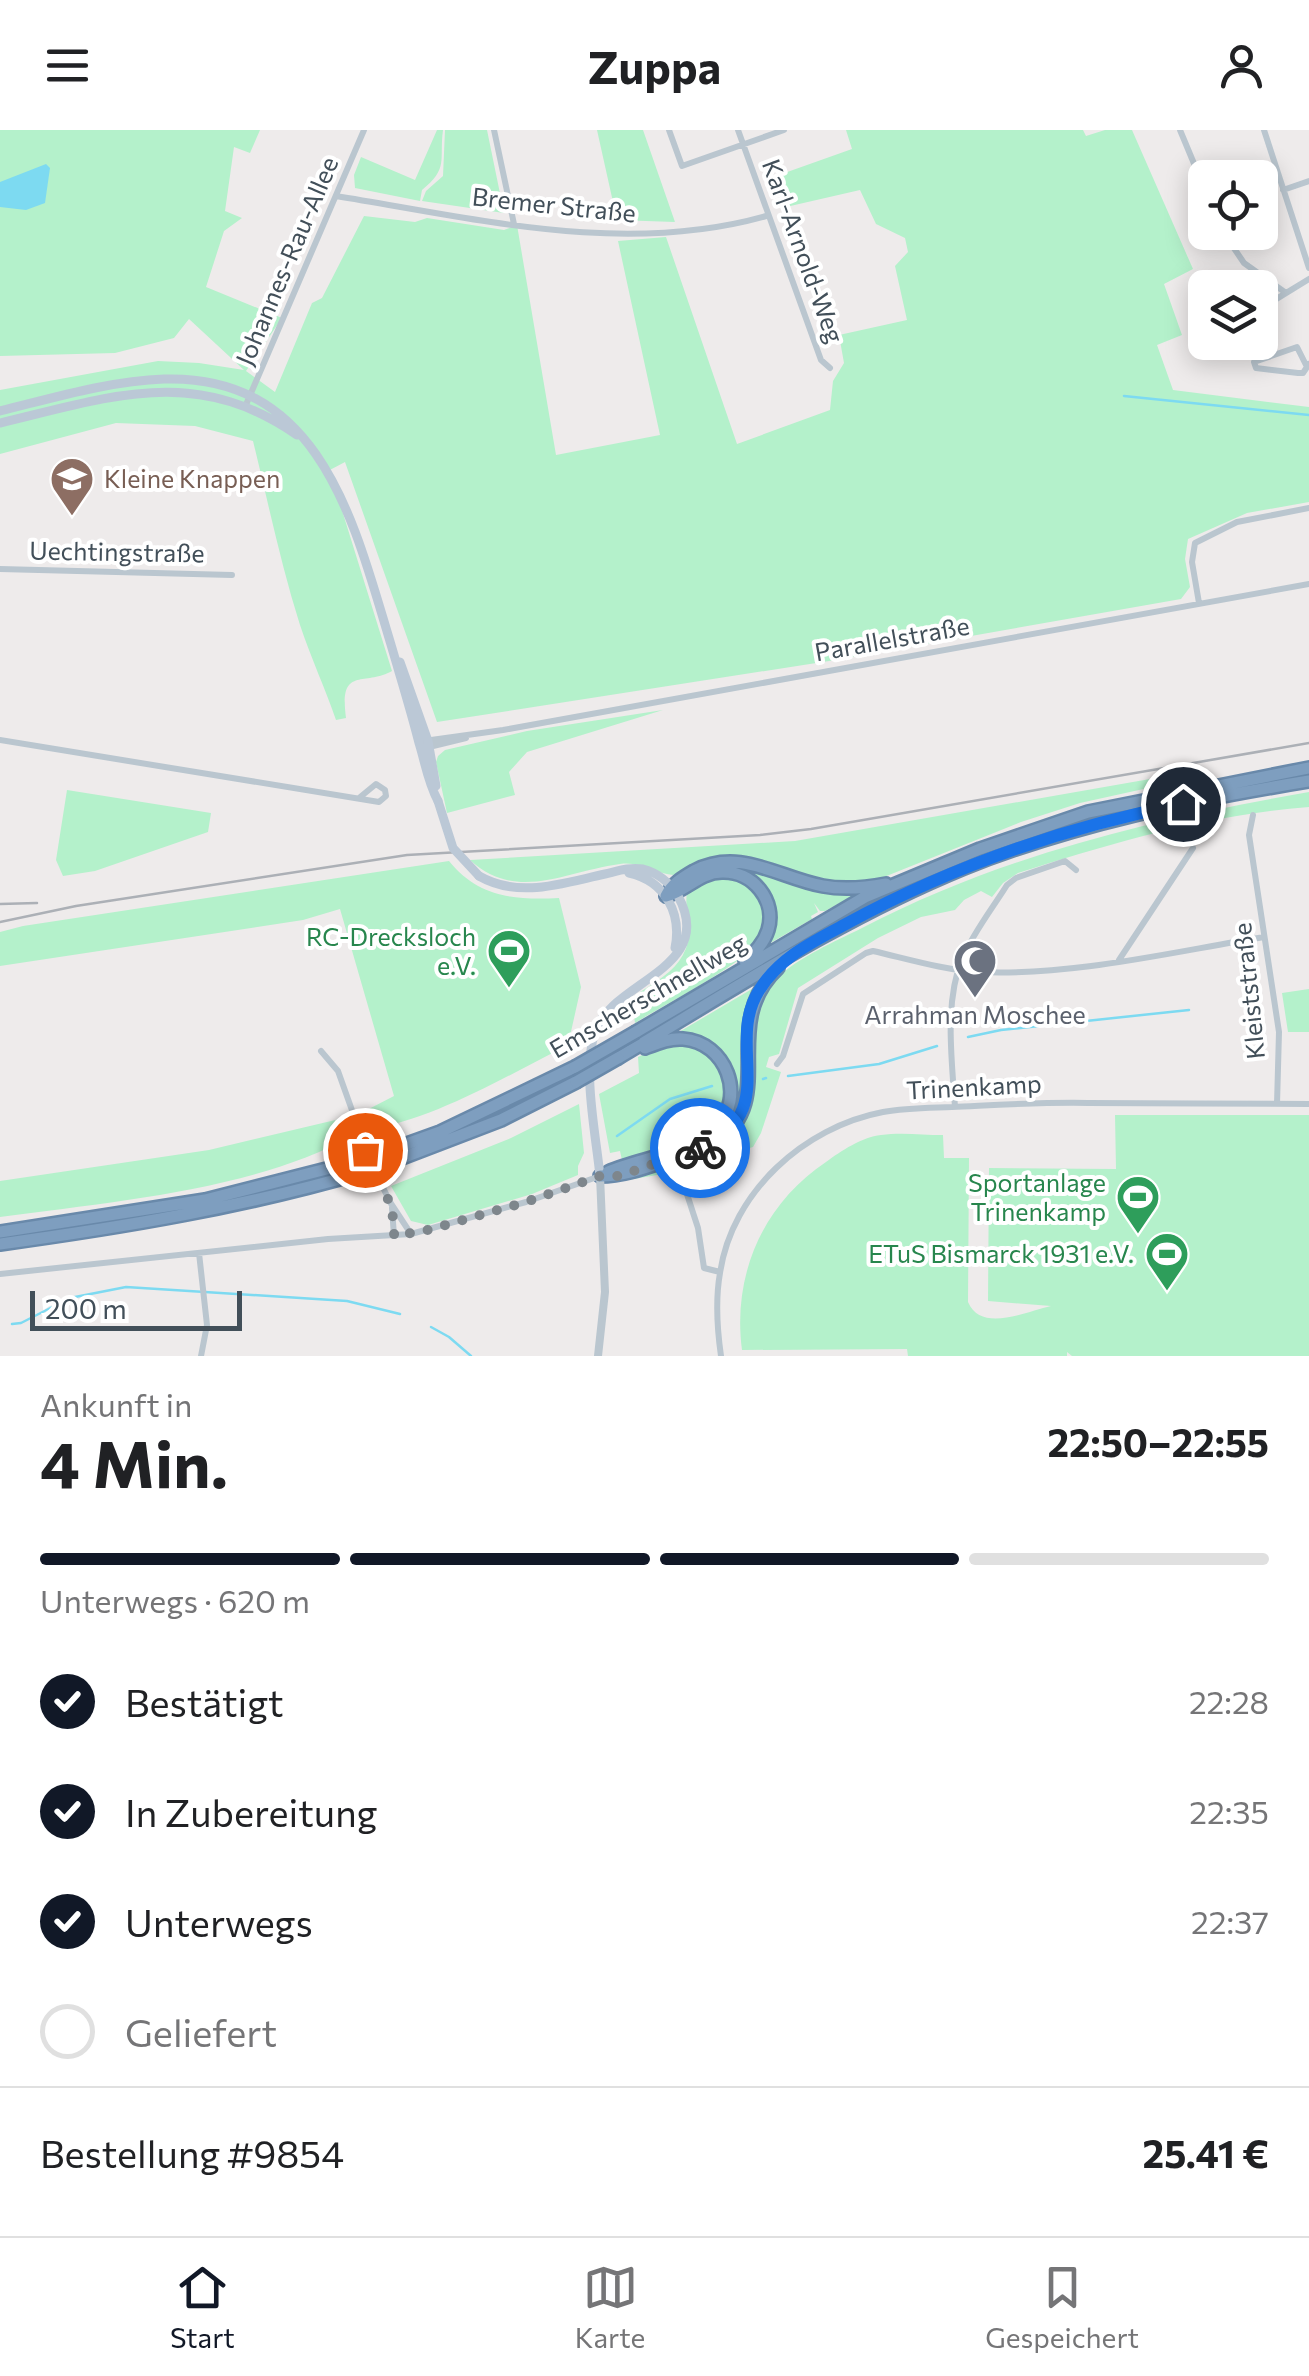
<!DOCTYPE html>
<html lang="de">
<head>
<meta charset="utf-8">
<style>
	body { margin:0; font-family:Commissioner,sans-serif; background:#f6f6f6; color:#202124; height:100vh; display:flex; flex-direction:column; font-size:38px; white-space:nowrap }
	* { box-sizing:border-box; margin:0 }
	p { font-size:32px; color:#757577 }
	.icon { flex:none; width:55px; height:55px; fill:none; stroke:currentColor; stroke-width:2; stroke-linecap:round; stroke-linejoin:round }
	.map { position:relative; height:1226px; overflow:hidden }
	.side { display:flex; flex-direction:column; background:#fff; flex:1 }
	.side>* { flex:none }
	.controls { position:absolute; left:1188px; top:30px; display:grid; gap:20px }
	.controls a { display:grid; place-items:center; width:90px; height:90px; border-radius:15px; background:#fff; box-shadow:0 5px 25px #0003; font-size:50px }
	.scale { position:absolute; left:30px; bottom:25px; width:212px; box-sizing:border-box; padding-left:10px; border:5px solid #424f59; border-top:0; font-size:28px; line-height:35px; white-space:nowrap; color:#424f59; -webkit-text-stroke:8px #fff; paint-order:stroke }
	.pin { position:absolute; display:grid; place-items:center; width:85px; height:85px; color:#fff; margin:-42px; border:5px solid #fff; border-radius:50%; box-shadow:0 2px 10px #0007 }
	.courier { position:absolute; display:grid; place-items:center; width:100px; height:100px; margin:-50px; border:8px solid #1a73e8; border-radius:50%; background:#fff; color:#222; box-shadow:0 2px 12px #0007 }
	.overview em { font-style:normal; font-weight:700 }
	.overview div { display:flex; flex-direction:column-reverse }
	.overview { display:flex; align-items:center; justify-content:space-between; height:170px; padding:0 40px }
	h1 { font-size:65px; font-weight:700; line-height:75px }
	.bar { display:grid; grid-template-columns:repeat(4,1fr); gap:15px 10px; align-content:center; height:120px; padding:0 40px }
	.bar i { height:12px; border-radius:8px; background:#e0e0e0 }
	.bar .on { background:#111827 }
	.bar p { grid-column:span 4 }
	.line { display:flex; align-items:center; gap:25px; padding:0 40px; border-top:2px solid #e0e0e0 }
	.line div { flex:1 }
	ol { padding:0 40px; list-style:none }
	li { display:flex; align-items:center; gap:30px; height:110px }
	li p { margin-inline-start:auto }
	li .icon { padding:10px; border-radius:50%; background:#111827; color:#fff; stroke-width:4 }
	li:last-child { color:#757577 }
	li i { width:55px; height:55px; border:5px solid #e0e0e0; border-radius:50% }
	header { display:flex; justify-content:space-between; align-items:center; height:130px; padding:0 40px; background:#fff; font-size:45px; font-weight:700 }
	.dock { display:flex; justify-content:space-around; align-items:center; height:140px; border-top:2px solid #e0e0e0; background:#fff; font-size:28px; color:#757577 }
	.dock a { display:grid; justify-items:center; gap:5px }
	.dock .on { color:#111827 }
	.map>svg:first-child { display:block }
	.green { fill:#b4f1cb }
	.water { fill:#7ddaf1 }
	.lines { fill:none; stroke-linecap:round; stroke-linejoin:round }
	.stream { stroke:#7ddaf1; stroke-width:2.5 }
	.motorway-casing { stroke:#6989aa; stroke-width:16 }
	.minor { stroke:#bac6cf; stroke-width:6 }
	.tertiary { stroke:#bac6cf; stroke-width:8 }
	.secondary { stroke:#bbc8d6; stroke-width:9 }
	.motorway { stroke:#7e9ebf; stroke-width:11 }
	.rail { stroke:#acb0b6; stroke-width:2.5 }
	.motorway-bridge-casing { stroke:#6989aa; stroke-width:16; stroke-linecap:butt }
	.secondary-bridge { stroke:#bbc8d6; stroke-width:9 }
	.motorway-bridge { stroke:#7e9ebf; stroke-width:11 }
	.done { stroke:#7e868c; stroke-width:10; stroke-dasharray:0 18 }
	.route { stroke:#1a73e8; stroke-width:12 }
	.labels { text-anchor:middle; stroke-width:8; stroke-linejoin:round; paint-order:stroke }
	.street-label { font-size:25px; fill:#424f59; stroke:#fff }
	.education-label { font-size:25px; fill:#785e54; stroke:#fff; text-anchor:start }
	.leisure-label { font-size:25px; fill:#27864d; stroke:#fff; text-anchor:end }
	.worship-label { font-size:25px; fill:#5b616d; stroke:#fff }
</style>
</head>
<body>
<header><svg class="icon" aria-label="menu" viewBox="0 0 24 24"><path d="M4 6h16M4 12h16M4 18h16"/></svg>Zuppa<svg class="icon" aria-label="person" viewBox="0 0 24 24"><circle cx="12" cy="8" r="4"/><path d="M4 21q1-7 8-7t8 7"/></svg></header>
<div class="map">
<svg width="1309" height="1226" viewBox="0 0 1309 1226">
	<rect width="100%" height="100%" fill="#eeebeb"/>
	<!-- green -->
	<path class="green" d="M0,0H260L250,23L234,17L225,81L242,88L224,101L206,157L282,188L246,241L275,262L312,173L322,168L364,86L415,92L427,88L504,100L517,95L556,325L660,305L618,111L666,107L737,314L830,280L833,251L844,233L839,205L907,190L895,136L908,122L905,108L876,94L860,60L786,77L776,46L852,19L846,0H1083L1086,6L1105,0H1132L1193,139L1164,154L1182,205L1157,215L1173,260L1309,277V372L1247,383L1188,409L1185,429L1190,457L1181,469L829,531L437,592L345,332L326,342L336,361L392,541C364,557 339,535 346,588L336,590C325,558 311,528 300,495C281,435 268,372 253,311L195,296L116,293L0,324V260L158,231L199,233L244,240L189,189L174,208L115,223L0,226Z
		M437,0H443C439,31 449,38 422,60L420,71L355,58L354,45L361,27L415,50Z
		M445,0H487L504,83L422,71L426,61L443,46Z
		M597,0H643L675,92L617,90Z
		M663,580L527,622L509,642L515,665L447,683L436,632L438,626L445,620L527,601Z
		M1207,639V645L1080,673L1021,692L879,749C855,753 832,755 808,748C783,740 759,726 733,726C711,726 692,737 673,745C654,743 640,731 620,734C566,741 517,773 470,730L795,711Z
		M67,660L211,683L208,702L95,741L63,746L56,730Z
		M1309,662V677C1211,684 1111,713 1018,743L1003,753L992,767L981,761L964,770L955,780L921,787L878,808L798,858L779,924L769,927L766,937L781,942L761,1003L753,1017L657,1045L616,1052C646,1040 681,1037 710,1022C786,982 725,897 777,848C799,827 834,812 862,798C1005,724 1151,690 1309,662Z
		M449,731C479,768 515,770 559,768L581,857L568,915C510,944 432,991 369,999L361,983L394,966L340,779L303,790L0,836V802L23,796Z
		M728,737H738L862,761L825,781H820L814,773L818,782L811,786L812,789L765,816L766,760L753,746Z
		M715,747C733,747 751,750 760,768C765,781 767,792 762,806C751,831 662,876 635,893L633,879L604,896C624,859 677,855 688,812C692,795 684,780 687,763Z
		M757,856C717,916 779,966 699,1016L731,983L721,925L674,905Z
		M1309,859V902H1288L1282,863Z
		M689,913C706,921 722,932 726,952C736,1008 661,1018 622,1030L620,1021L610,1023L599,964L639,943L638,927L666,914Z
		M579,974L584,1023L578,1036V1045L532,1064L428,1095L411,1091L391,1056L511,1008Z
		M1115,985H1309V1226H1072L1067,1222V1226H908L907,1219L742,1220C732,1145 763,1074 826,1032C841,1021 862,1007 881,1005C901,1002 923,1005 943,1005L944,1028H969L968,1172C981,1203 1025,1182 1051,1176L988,1171L989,1038L1116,1039Z
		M348,987L353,1006C250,1061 115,1071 0,1087V1051L209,1020Z"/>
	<!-- water -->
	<path class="water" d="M46,34L50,38L45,73L26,80L0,77V52Z"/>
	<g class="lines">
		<!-- stream -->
		<path class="stream" d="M1124,266L1309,285
			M968,907L1001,900L1189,880
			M788,946L879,934L937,916
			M763,949L766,948
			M617,1006L670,969L712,956
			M12,1194L21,1193L70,1168L126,1157L347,1171L400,1184
			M431,1197L449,1207L471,1226"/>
		<defs>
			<path id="motorway" d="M666,766C672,754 682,748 694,741C740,717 779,748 823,756C844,760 865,758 886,754
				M666,766C686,761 700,742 722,742C753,741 777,771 768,800C764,813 755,822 745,831
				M636,902L865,767L980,719L1088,682L1309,638
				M618,928C731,861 842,788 964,738C1074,694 1192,670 1309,651
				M376,1025L440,1002L575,937
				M381,1036L501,990L576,952
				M608,1042C641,1028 690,1023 716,997C747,967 726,912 683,909C670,908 658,913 645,918
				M600,1046C626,1046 650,1036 674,1028C688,1023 705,1019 717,1011C780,969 717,895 778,838
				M0,1102L205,1070L354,1032
				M0,1114C124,1097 244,1077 364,1042"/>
		</defs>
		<!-- motorway casing -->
		<use href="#motorway" class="motorway-casing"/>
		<!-- minor -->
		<path class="minor" d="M494,0L514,94
			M669,0L682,36L784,0
			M738,0L821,230L830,238
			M1180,0L1205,60
			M1264,0L1309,138
			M1283,60L1309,51
			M336,66C478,89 625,126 766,86
			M1223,102L1244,133L1286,163
			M1260,179L1309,149
			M1306,235L1297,217L1254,232L1256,238L1298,243H1303L1309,234
			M245,277L364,0
			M0,439L232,445
			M1199,473L1192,432L1195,413L1237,392L1309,378
			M0,610L379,672L386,666L385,660L376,654L359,668
			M424,611L503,600L1309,454
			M429,617L466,608
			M1253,685L1249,705L1279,902L1277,974
			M1119,830L1193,718
			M321,921L338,941L369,1028
			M777,934L783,926L803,864L866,823L873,821C908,829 944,840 979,842C1074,846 1171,822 1264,807
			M955,977C952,931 944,873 962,829C973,803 992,779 1007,755L1016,748L1065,731L1076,740
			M374,1039L390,1072L411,1104
			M684,1055L698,1098L704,1138L720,1142
			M392,1078L394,1106
			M199,1123L207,1195L201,1226
			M0,1144L328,1109L411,1104L526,1072L600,1046
			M721,1226C717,1198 715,1171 720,1143C732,1062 804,997 883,982C906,978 929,978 952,977C997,975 1042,972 1088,973C1162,973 1235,974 1309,974"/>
		<!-- tertiary -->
		<path class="tertiary" d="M598,1226L605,1162L600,1046"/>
		<!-- secondary -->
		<path class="secondary" d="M0,281C53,268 109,251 164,249C323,244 355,397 392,518C401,549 411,581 419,613C425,632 428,653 438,671
			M0,293C110,267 195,234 297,305
			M400,532L428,611L436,656
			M629,743C665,751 682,783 675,818
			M479,746C519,769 563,753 605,744C618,741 629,737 643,739C658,743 670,753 678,766C718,839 611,851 595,902C582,940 596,1005 600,1046"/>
		<!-- motorway -->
		<use href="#motorway" class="motorway"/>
		<!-- rail -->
		<path class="rail" d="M0,774L37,773
			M0,792L76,776L407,725L760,705L811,699L1309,613"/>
		<defs>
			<path id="motorway-bridge" d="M575,937L636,902
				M576,952L618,928
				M354,1032L376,1025
				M364,1042L381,1036"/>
		</defs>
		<!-- motorway-bridge casing -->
		<use href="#motorway-bridge" class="motorway-bridge-casing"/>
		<!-- secondary-bridge -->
		<path class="secondary-bridge" d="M438,671L453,718L479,746"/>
		<!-- motorway-bridge -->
		<use href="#motorway-bridge" class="motorway-bridge"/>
	</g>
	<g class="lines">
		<!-- done -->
		<path class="done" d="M365,1020C378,1048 396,1075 394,1106L428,1100L526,1072L600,1046H619L700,1018"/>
		<!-- route -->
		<path class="route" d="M700,1018C784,982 723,914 760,859C780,827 813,812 844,795C950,737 1065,697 1183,674"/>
	</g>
	<!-- icons -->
	<defs>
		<symbol id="school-pin" viewBox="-11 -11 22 30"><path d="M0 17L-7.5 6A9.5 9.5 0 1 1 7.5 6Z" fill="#8d6e63" stroke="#fff"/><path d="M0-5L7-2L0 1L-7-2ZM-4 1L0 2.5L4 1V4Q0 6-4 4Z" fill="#fff"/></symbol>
		<symbol id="stadium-pin" viewBox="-11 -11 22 30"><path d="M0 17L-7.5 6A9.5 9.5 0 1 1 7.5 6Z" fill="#2e9e5b" stroke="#fff"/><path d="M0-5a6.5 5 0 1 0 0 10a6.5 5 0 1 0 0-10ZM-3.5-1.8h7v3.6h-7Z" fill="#fff"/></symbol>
		<symbol id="mosque-pin" viewBox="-11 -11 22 30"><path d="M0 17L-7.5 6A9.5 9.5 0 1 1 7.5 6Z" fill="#6b7280" stroke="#fff"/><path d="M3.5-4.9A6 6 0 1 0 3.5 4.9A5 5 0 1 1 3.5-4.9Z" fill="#fff"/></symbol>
	</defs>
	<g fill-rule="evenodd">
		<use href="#school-pin" x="47" y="324" width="50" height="68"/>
		<use href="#stadium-pin" x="484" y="796" width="50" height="68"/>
		<use href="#mosque-pin" x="950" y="806" width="50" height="68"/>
		<use href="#stadium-pin" x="1113" y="1042" width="50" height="68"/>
		<use href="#stadium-pin" x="1142" y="1099" width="50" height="68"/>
	</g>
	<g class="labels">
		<!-- street labels -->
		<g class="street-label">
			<text transform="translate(554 75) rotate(6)" y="9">Bremer Straße</text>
			<text transform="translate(803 121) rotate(70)" y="9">Karl-Arnold-Weg</text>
			<text transform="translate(287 131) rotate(-67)" y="9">Johannes-Rau-Allee</text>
			<text transform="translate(117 422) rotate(1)" y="9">Uechtingstraße</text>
			<text transform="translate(892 509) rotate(-10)" y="9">Parallelstraße</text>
			<text transform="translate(1249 861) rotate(-96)" y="9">Kleiststraße</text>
			<text transform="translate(648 866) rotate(-30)" y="9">Emscherschnellweg</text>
			<text transform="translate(974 957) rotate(-3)" y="9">Trinenkamp</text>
		</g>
		<!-- education labels -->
		<g class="education-label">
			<text x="104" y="358">Kleine Knappen</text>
		</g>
		<!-- leisure labels -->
		<g class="leisure-label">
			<text x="476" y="816">RC-Drecksloch<tspan x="476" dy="29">e.V.</tspan></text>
			<text x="1106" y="1062">Sportanlage<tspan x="1106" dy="29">Trinenkamp</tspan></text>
			<text x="1134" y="1133">ETuS Bismarck 1931 e.V.</text>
		</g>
		<!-- worship labels -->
		<g class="worship-label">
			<text x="975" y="894">Arrahman Moschee</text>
		</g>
	</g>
</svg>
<div class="controls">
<a><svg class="icon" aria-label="locate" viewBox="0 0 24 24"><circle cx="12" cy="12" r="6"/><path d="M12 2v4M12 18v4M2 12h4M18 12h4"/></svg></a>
<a><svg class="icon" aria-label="layers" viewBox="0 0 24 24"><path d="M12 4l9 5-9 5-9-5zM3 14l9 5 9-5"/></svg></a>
</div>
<div class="scale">200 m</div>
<div class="pin" style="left:365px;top:1020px;background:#ea580c"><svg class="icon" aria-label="bag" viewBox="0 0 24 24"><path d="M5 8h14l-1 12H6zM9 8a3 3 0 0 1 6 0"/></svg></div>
<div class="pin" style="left:1183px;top:674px;background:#1f2937"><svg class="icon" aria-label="home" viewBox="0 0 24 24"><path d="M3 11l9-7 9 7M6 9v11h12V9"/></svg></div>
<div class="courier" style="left:700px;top:1018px"><svg class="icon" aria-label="bike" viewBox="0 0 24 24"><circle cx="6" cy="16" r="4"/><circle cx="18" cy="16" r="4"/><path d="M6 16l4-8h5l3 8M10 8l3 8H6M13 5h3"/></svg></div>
</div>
<section class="side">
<div class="overview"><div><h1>4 Min.</h1><p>Ankunft in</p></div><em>22:50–22:55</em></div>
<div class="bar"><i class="on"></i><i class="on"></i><i class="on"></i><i></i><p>Unterwegs · 620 m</p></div>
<ol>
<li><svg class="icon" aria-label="check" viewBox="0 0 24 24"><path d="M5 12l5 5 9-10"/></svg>Bestätigt<p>22:28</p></li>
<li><svg class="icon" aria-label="check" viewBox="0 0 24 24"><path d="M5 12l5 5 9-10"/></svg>In Zubereitung<p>22:35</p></li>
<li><svg class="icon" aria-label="check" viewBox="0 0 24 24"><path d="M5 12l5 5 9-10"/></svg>Unterwegs<p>22:37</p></li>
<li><i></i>Geliefert</li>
</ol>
<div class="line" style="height:130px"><div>Bestellung #9854</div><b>25.41 €</b></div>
</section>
<nav class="dock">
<a class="on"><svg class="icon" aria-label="home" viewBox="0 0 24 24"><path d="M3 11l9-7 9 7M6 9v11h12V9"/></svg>Start</a>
<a><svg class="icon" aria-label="map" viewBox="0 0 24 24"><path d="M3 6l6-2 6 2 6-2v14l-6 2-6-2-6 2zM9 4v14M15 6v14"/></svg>Karte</a>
<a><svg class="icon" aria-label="saved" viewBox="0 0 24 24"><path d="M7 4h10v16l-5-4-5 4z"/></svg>Gespeichert</a>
</nav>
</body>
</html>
